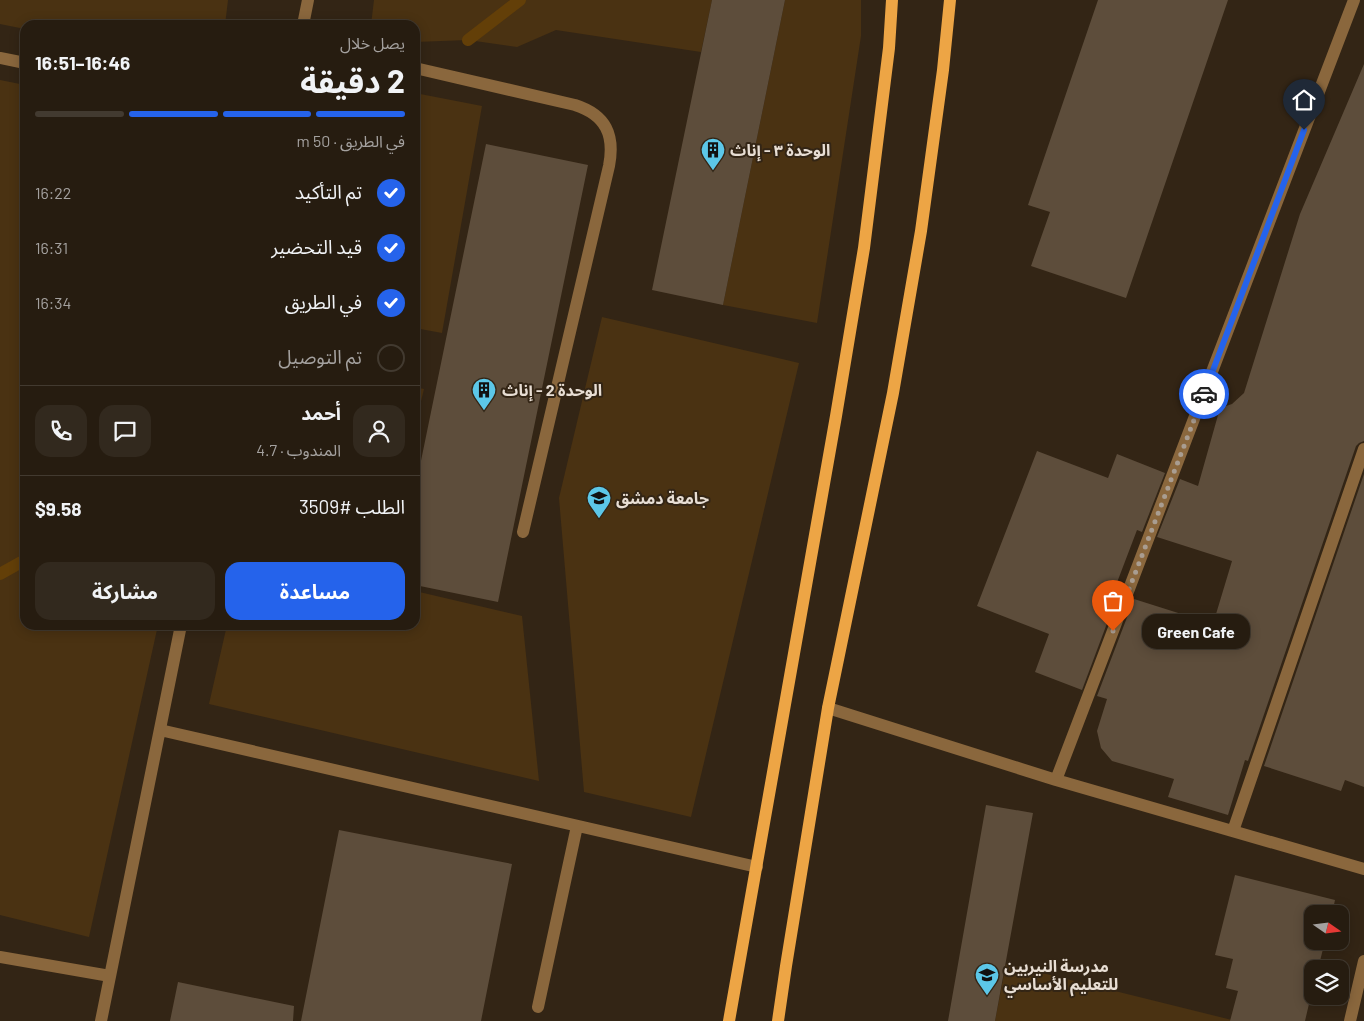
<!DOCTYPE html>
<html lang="ar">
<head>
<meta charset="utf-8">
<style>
	body { margin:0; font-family:Barlow,"Noto Sans Arabic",sans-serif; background:#32291e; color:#f1f3f6; direction:rtl; height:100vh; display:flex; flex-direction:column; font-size:19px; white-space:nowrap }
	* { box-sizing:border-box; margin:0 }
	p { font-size:16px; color:#a4a19f }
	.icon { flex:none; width:28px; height:28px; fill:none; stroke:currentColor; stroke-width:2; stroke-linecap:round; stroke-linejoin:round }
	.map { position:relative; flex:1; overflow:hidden; direction:ltr }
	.panel { position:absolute; left:20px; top:20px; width:400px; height:610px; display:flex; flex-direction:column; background:#261c10; border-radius:15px; box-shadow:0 2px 12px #0003,0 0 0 1px #423a30; direction:rtl }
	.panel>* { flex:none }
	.needle { width:32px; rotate:104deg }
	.controls { position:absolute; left:1304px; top:905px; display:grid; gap:10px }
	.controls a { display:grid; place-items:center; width:45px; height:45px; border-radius:10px; background:#261c10; box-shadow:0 2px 12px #0003,0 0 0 1px #423a30; font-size:25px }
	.pin { position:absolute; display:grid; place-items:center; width:42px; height:42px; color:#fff; margin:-51px -21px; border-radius:50% 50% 50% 0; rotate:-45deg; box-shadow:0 0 5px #0007 }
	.pin .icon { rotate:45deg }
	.courier { position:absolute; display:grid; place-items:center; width:50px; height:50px; margin:-25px; border:4px solid #2563eb; border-radius:50%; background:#fff; color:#222; box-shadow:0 1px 6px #0007 }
	.bubble { position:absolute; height:35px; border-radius:15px; background:#261c10; box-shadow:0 2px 12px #0003,0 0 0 1px #423a30; font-size:16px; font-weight:700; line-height:35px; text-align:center; direction:rtl }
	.overview em { font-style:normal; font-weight:700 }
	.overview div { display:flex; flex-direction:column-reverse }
	.overview { display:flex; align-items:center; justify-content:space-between; height:85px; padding:0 15px }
	h1 { font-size:32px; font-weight:700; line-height:38px }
	.bar { display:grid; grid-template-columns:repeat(4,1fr); gap:8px 5px; align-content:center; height:60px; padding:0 15px }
	.bar i { height:6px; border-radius:4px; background:#423a30 }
	.bar .selected { background:#2563eb }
	.bar p { grid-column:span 4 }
	.line { display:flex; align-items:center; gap:12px; padding:0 15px; border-top:1px solid #423a30 }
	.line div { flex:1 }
	.round { display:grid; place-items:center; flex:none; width:52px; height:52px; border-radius:15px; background:#32291e }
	ol { padding:0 15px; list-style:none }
	li { display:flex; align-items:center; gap:15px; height:55px }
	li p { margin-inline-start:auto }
	li .icon { padding:5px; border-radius:50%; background:#2563eb; color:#fff; stroke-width:4 }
	li:last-child { color:#a4a19f }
	li i { width:28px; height:28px; border:2px solid #423a30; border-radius:50% }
	.primary-button { display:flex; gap:10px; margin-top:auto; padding:10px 15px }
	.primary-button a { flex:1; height:58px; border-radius:15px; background:#2563eb; color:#fff; font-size:20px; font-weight:700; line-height:58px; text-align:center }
	.primary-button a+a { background:#32291e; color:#f1f3f6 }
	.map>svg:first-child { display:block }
	.green { fill:#4a3212 }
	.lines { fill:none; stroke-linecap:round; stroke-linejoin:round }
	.stream { stroke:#633f08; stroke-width:12 }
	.building { fill:#5d4d3b }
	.minor { stroke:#8a673d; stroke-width:12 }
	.major { stroke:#eda545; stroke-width:12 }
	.done { stroke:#a99d91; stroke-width:5; stroke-dasharray:0 9 }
	.route { stroke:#2563eb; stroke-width:6 }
	.labels { text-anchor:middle; stroke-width:4; stroke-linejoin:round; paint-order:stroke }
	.poi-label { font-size:16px; font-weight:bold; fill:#e8ded4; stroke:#332515; text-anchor:start }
</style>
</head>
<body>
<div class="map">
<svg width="1364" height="1021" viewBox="0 0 1364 1021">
	<rect width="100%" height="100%" fill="#332515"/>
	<!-- green -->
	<path class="green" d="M0,0H228L225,25H25V29L0,24Z
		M374,0H712L701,52L556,30L517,47L468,40L415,42V25H371Z
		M785,0H861V36L817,323L723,305Z
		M0,80L25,85V625H158L89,937L0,915Z
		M415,93L482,106L442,333L415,328Z
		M602,317L799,363L691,817L584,792L559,498Z
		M415,387L424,389L415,426Z
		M415,591L522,616L539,781L209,704L227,625H415Z
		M1006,964L1236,1021H995Z"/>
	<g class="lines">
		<!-- stream -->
		<path class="stream" d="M468,40L520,0
			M0,574L25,560"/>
	</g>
	<!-- building -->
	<path class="building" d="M712,0H785L723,305L652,290Z
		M1098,0H1228L1126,298L1031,266L1050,212L1028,205Z
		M1364,64V441L1359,443L1356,446L1248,761L1245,760L1228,815L1168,797L1174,779L1112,761L1101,748L1097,731L1107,699L1097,696L1134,599L1213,624L1232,561L1157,537L1180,479L1198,486L1220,408L1232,404L1244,393L1300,214Z
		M486,144L588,165L498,602L415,585V490Z
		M1037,451L1108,478L1117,454L1165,473L1142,532L1137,530L1113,593L1118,594L1082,690L1035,672L1049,634L977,606Z
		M1364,474V787L1345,780L1341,791L1264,766Z
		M986,805L1033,813L995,1021H948Z
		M339,830L512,864L481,1021H301Z
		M1235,875L1335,900L1332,914H1312V941H1325L1318,969H1312V991L1305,1021H1230L1238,991L1226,988L1233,959L1215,955Z
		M178,982L294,1006L293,1021H170Z"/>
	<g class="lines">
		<!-- minor -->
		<path class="minor" d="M303,25L308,0
			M0,58L25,63
			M415,68L575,105C606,115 615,135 609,166L523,532
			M828,708L1056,780L1364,869
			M160,730L757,867
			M1056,780L1354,0
			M1233,831L1364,449
			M0,957L110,976
			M538,1007L577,826
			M101,1021L181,625
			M1350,1021L1364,961"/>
		<!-- major -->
		<path class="major" d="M729,1021L836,416L864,248L889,48L892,0
			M778,1021L786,966L828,708L893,393L921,231L943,70L950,0"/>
	</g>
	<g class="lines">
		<!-- done -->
		<path class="done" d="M1113,631L1204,394"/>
		<!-- route -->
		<path class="route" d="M1204,394L1304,130"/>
	</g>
	<!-- icons -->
	<defs>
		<symbol id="building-pin" viewBox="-11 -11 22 30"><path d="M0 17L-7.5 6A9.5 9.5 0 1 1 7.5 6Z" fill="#5cc7e8" stroke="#332515"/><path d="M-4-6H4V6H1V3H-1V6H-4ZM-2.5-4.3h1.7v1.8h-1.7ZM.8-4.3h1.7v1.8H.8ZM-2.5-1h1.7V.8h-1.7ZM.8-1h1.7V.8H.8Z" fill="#111"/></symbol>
		<symbol id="university-pin" viewBox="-11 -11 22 30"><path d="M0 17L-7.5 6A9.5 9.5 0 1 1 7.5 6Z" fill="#5cc7e8" stroke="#332515"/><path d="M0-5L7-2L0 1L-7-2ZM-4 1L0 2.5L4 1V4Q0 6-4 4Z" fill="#111"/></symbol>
		<symbol id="school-pin" viewBox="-11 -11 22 30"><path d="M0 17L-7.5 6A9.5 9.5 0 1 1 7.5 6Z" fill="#5cc7e8" stroke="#332515"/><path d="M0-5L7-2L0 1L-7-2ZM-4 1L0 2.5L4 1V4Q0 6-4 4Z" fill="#111"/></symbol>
	</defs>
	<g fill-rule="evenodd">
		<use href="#building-pin" x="699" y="136" width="28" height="38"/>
		<use href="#building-pin" x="470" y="376" width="28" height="38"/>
		<use href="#university-pin" x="585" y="484" width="28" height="38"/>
		<use href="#school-pin" x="973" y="961" width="28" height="38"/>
	</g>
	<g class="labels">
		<!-- poi labels -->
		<g class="poi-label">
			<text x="730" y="156">الوحدة ٣ - إناث</text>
			<text x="502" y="396">الوحدة 2 - إناث</text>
			<text x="616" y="504">جامعة دمشق</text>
			<text x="1004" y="972">مدرسة النيربين<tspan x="1004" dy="18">للتعليم الأساسي</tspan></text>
		</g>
	</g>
</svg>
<div class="controls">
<a><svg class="needle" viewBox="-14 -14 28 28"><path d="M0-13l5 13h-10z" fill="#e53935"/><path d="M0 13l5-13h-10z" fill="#a4a19f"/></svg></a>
<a><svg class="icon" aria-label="layers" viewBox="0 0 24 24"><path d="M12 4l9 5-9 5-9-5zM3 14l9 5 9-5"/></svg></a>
</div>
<div class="pin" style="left:1113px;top:631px;background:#ea580c"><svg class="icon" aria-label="bag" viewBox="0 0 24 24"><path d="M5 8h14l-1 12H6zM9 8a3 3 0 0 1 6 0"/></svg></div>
<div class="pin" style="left:1304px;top:130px;background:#1f2937"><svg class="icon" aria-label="home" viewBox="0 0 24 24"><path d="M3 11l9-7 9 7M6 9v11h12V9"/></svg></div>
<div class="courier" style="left:1204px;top:394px"><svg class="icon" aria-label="car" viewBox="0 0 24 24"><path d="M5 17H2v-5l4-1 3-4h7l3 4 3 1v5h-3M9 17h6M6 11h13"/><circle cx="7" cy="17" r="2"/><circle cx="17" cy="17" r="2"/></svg></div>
<div class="bubble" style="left:1142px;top:614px;width:108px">Green Cafe</div>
<section class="panel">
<div class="overview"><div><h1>2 دقيقة</h1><p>يصل خلال</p></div><em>16:46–16:51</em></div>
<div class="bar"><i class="selected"></i><i class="selected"></i><i class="selected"></i><i></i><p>في الطريق · 50 m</p></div>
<ol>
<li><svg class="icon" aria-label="check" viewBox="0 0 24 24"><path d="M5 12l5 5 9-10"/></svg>تم التأكيد<p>16:22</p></li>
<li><svg class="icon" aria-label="check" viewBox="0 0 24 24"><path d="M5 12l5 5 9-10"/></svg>قيد التحضير<p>16:31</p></li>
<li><svg class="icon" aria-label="check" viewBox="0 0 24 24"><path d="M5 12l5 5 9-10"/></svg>في الطريق<p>16:34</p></li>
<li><i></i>تم التوصيل</li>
</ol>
<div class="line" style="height:90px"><a class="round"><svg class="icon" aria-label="person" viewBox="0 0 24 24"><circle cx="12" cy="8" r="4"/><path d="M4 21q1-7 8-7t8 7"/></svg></a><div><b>أحمد</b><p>المندوب · 4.7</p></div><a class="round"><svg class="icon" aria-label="chat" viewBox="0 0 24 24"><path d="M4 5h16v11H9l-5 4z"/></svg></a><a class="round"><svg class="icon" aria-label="phone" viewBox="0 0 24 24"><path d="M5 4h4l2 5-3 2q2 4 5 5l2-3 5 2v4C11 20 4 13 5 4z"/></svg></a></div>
<div class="line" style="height:65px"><div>الطلب #3509</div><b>$9.58</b></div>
<div class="primary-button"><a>مساعدة</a><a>مشاركة</a></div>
</section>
</div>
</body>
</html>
